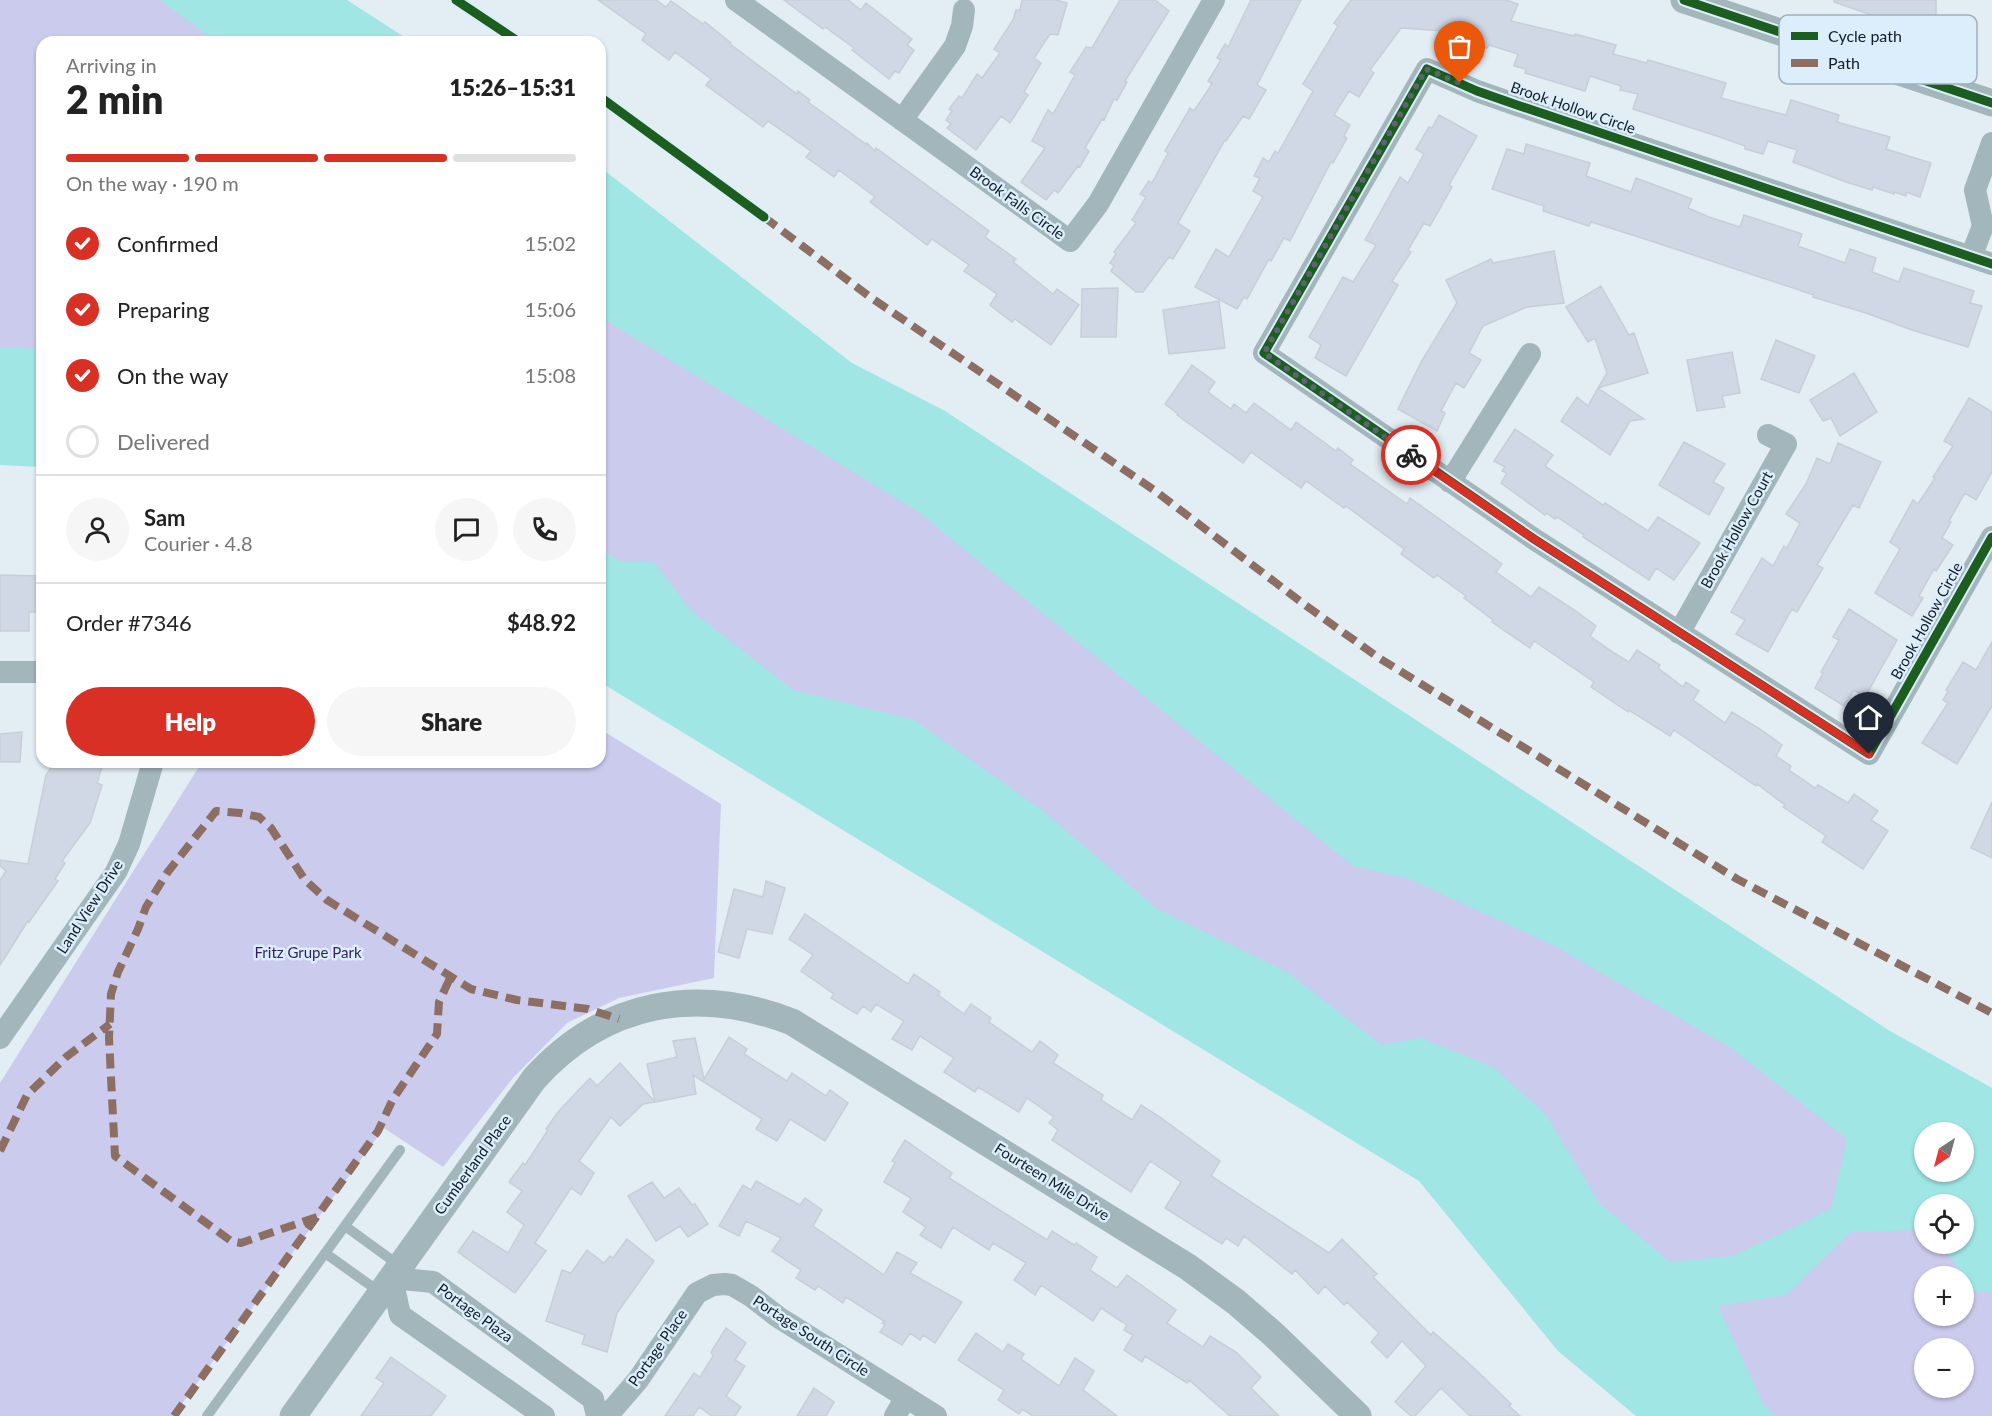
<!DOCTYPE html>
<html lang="en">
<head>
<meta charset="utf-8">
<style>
	body { margin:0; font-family:Lato,sans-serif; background:#f6f6f6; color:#222; height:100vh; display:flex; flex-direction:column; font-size:22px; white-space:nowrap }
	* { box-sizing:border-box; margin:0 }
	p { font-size:20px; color:#767676 }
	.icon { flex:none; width:33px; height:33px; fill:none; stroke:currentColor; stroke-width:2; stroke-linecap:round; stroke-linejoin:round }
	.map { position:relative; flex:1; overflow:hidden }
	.panel { position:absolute; left:36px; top:36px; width:570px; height:732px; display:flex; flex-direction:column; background:#fff; border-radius:18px; box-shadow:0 2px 4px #0004 }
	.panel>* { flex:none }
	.needle { width:39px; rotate:216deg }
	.fabs { position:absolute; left:1914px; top:1122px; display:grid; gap:12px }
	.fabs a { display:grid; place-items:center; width:60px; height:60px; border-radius:50%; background:#fff; box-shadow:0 2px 4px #0004; font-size:30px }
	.pin { position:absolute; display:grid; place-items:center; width:51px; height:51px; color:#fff; margin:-62px -26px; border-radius:50% 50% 50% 0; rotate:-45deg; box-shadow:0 0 6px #0007 }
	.pin .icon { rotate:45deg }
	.courier { position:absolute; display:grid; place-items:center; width:60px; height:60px; margin:-30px; border:4px solid #d93025; border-radius:50%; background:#fff; color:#222; box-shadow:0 2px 8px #0007 }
	.overview em { font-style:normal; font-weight:800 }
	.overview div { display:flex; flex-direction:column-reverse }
	.overview { display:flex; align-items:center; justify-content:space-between; height:102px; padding:0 30px }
	h1 { font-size:39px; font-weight:800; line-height:45px }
	.bar { display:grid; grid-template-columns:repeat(4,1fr); gap:9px 6px; align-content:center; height:72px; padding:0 30px }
	.bar i { height:8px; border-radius:4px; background:#e0e0e0 }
	.bar .on { background:#d93025 }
	.bar p { grid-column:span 4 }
	.line { display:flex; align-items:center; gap:15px; padding:0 30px; border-top:2px solid #e0e0e0 }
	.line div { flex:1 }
	.round { display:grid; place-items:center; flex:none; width:63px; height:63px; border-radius:32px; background:#f6f6f6 }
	ol { padding:0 30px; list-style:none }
	li { display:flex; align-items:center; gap:18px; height:66px }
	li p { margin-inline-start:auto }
	li .icon { padding:6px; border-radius:50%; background:#d93025; color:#fff; stroke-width:4 }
	li:last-child { color:#767676 }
	li i { width:33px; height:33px; border:3px solid #e0e0e0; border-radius:50% }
	.action { display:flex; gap:12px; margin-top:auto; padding:12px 30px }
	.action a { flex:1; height:69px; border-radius:36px; background:#d93025; color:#fff; font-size:24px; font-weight:800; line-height:69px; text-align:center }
	.action a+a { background:#f6f6f6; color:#222 }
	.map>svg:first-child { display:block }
	.green { fill:#cbcbee; fill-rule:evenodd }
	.water { fill:#9fe6e5; fill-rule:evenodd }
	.building { fill:#d0d8e6; stroke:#c8ced7; stroke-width:1.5 }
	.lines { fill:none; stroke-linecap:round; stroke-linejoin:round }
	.service { stroke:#a2b6bc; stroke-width:10 }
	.minor { stroke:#a2b6bc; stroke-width:22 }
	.tertiary { stroke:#a2b6bc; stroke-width:27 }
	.quiet { stroke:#8d6e63; stroke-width:8; stroke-dasharray:15 8; stroke-linecap:butt }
	.cycleway-casing { stroke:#dceefb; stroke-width:13 }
	.cycleway { stroke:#1b5e20; stroke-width:9 }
	.done { stroke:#5b656d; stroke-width:6; stroke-dasharray:0 10.8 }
	.route { stroke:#d93025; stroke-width:8 }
	.labels { text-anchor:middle; stroke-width:5; stroke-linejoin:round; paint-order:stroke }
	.street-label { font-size:15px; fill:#121c25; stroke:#dceefb }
	.park-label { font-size:15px; fill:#321d67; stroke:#dceefb }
	.key { fill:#dceefb; stroke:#9fafbb; stroke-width:1.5 }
	.key-label { font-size:16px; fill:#121c25 }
</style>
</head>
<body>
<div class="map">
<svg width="1992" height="1416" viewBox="0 0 1992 1416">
	<rect width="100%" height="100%" fill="#e3edf4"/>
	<!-- green -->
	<path class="green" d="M0,0H226L285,42H42V385L0,387Z
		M600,266L1838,1090L1924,1204V1244H1992V1416H1745L600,581ZM1924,1276H1964V1316H1924ZM1924,1348H1964V1388H1924Z
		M600,729L721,804L714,978L619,998L567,1023L513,1078L443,1167L384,1128L173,1416H0V1083L202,762H600Z"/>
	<!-- water -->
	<path class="water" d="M160,0H347L412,42H217Z
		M600,167L852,363L945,411L1890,1031L1992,1088V1291L1975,1292L1941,1244H1964V1204H1924V1230L1851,1232L1786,1295L1718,1306L1764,1406L1775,1416H1636L1558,1351L1419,1181L600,682V549L621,562H654L690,610L793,690L914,720L1043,811L1157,909L1287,972L1381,1045L1421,1038L1493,1067L1546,1115L1600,1204L1670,1262L1733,1256L1831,1209L1847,1139L1731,1048L1555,946L1407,878L1353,866L917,511L600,317ZM1924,1132H1964V1172H1924Z
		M0,347L42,349V467L0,465Z"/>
	<!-- building -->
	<path class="building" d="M598,0H656L666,7L671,1L703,24L705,22L731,43L730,44L797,94L798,91L810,100L808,102L866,144L867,143L875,151L876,148L989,231L985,237L1016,259L1013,262L1053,294L1057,289L1079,305L1051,345L1015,319L1012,322L990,305L997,294L964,271L969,265L932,239L927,245L870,202L875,197L839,170L834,177L806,157L811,151L768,121L763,127L706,85L711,79L675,52L669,60L642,40L646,34Z
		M784,0H848L861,10L866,3L912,39L907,45L914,50L899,73L895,71L889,79L852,50L854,48L825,27L823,29Z
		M1022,0H1056L1067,3L1058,35L1050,34L1034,58L1041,63L1024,92L1028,95L1010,123L1001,116L976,150L947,128L951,124L946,120L952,111L949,109L959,96L962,98L977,74L982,78L1000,53L994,49L1013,20L1016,10H1020Z
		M1120,0H1155L1169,11L1125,81L1127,82L1117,100L1114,99L1104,120L1102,119L1085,148L1089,151L1080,167L1078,166L1058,193L1054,190L1046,200L1021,182L1045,148L1032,141L1048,110L1053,114L1075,75L1070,72L1086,47L1092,48Z
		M1251,0H1301L1257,85L1266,90L1249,119L1243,116L1226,141L1225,140L1178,223L1190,231L1173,259L1169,257L1143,292H1136L1111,271L1114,266L1110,263L1116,254L1114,252L1136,223L1132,220L1146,197L1140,194L1149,181L1152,183L1168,153L1165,151L1190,108L1194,111L1212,84L1208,81L1221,60L1217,58L1225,44L1228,47Z
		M1351,0H1506L1518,4L1511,21L1574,36L1575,34L1616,45L1613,54L1647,63L1648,60L1726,83L1721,98L1786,115L1791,100L1839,115L1837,122L1890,137L1886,149L1931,163L1920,197L1906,192V196L1894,192V194L1873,187L1872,190L1846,182L1793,162L1797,150L1768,141L1763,154L1745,149V146L1723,138L1633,109L1638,94L1620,90L1621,86L1590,76L1585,91L1525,73L1526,69L1514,66L1518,54L1489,45L1487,48L1459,37L1461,32L1401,28L1370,70L1374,73L1359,97L1349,91L1334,115L1350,125L1344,136L1347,138L1333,163L1331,162L1290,241L1284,238L1271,261L1269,259L1247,299L1244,297L1237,309L1195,287L1216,249L1229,257L1263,197L1253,191L1260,178L1254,176L1263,158L1269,162L1275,151L1278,153L1313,91L1303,84L1338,26L1334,23Z
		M1834,0H1936V15H1926L1927,25L1883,24V19L1834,2Z
		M1439,115L1477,136L1449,185L1452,187L1430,226L1424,223L1408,250L1411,252L1392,281L1398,285L1346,376L1315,358L1321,345L1309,337L1343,277L1353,282L1376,245L1365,240L1400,177L1408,183L1424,154L1416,149L1429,127L1432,128Z
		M1526,144L1590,163L1586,176L1631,192L1636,178L1692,199L1688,208L1709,217L1740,227L1744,215L1802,234L1798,246L1845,263L1850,249L1876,258L1872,272L1899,282L1904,268L1974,291L1970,303L1982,306L1968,347L1912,330L1866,313L1813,297L1814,295L1645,239L1591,222L1589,226L1543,211L1544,206L1492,189L1507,149L1524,154Z
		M1554,251L1564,303L1527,307L1483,326L1469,353L1481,360L1464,388L1456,383L1441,411L1445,413L1437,431L1398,409L1421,362L1457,303L1446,280L1491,259L1493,263Z
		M1601,286L1629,335L1634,333L1648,373L1598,388L1607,373L1595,338L1588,342L1566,307Z
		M1118,288L1116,337H1081L1082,289Z
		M1219,301L1225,348L1169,354L1163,310Z
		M1776,340L1815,356L1799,393L1761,379Z
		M1732,352L1740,393L1722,396L1725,407L1697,411L1687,360Z
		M1192,365L1215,382L1208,392L1231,409L1234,404L1246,413L1254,403L1291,430L1296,422L1336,451L1338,448L1353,460L1350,464L1407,504L1410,498L1502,564L1496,572L1531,597L1539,587L1573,609L1596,626L1590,636L1614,653L1629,662L1637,650L1660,665L1658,668L1683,687L1686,682L1699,691L1693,700L1725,723L1732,712L1760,729L1782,745L1776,756L1791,766L1789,770L1815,788L1818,785L1848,803L1854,794L1878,811L1871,820L1888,831L1863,869L1822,842L1826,836L1783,807L1785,805L1757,784L1756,786L1674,730L1670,736L1629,710L1628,712L1591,687L1594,682L1534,641L1530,648L1492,622L1493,620L1464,598L1466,596L1437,575L1434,578L1401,554L1404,549L1346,506L1344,508L1306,481L1301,488L1251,452L1243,463L1177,415L1178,414L1165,404Z
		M1854,373L1877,412L1840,436L1831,418L1823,421L1810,400Z
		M1598,388L1644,419L1630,421L1610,455L1561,421L1577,397L1588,406Z
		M1969,398L1992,412V472L1976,500L1965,493L1949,521L1951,522L1942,538L1953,545L1936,571L1934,569L1919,596L1923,598L1912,616L1875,593L1900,549L1890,542L1913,500L1918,504L1935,478L1933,477L1953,446L1944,441Z
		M1515,429L1553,455L1545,466L1603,505L1605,503L1648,531L1658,517L1700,543L1674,580L1656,568L1649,580L1583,537L1584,535L1557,517L1555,519L1546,513L1545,515L1501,483L1507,473L1502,471L1505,467L1494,461Z
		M1684,442L1725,464L1713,482L1724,488L1709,515L1659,485Z
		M1838,443L1881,462L1859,508L1853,505L1817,565L1823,568L1797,612L1792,609L1768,652L1736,634L1745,620L1731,612L1762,558L1773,566L1784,546L1787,548L1800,523L1786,514L1806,484L1817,458L1830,464Z
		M0,575L42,576V612H29V631H0Z
		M1849,609L1897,640L1865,697L1854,690L1844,706L1815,688L1823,673L1821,672L1839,640L1833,637Z
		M1992,642V706L1957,764L1922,743L1948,703L1943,700L1948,691L1946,690L1963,662L1976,670Z
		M22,732L20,762H0V734Z
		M55,762H84L102,767L97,783L102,785L90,823L62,861L65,863L55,879L58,881L29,922L28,921L0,965V880L6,871L0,866V860L28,864L46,775Z
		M1992,802V858L1971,848Z
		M766,881L785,888L772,934L747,929L739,958L718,952L734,889L763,897Z
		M805,914L908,984L914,974L940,992L938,995L964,1014L971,1004L991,1018L989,1022L1032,1052L1040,1041L1058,1055L1053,1063L1103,1095L1101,1100L1132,1120L1141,1105L1160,1117L1220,1161L1211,1176L1329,1253L1342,1239L1377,1274L1373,1277L1431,1335L1433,1332L1473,1367L1511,1404L1509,1406L1520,1416H1470L1441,1388L1415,1416H1411L1395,1402L1426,1366L1402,1341L1387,1358L1371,1342L1379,1333L1347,1302L1344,1305L1325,1286L1318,1294L1295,1270L1292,1274L1244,1236L1238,1246L1226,1238L1222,1244L1165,1208L1181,1182L1150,1161L1131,1192L1052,1140L1058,1130L1049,1123L1054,1117L1027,1098L1019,1112L978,1087L975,1092L944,1072L954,1058L920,1036L912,1050L892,1039L904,1021L876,1004L871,1012L863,1006L857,1014L831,998L834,994L801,971L813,955L789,939Z
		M729,1037L747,1049L744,1054L787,1081L792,1073L826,1096L830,1090L848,1103L825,1141L790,1119L777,1141L756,1129L762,1119L693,1075L696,1094L655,1102L647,1064L677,1057L673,1041L695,1038L704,1079Z
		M620,1063L655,1102L643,1104L620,1126L611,1117L579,1161L594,1173L581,1195L571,1188L535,1243L546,1251L515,1293L458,1252L473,1231L508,1253L524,1225L507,1212L522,1191L509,1182L523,1163L525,1165L548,1130L546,1129L558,1112L590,1078L597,1086Z
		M905,1140L952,1173L949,1178L1047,1240L1052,1231L1074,1245L1076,1243L1097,1257L1090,1270L1117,1288L1127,1275L1176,1310L1167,1323L1203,1347L1210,1336L1236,1352L1261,1377L1251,1388L1279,1416H1230L1189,1380L1187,1383L1145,1356L1142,1362L1124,1350L1133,1335L1124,1330L1127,1325L1101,1308L1093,1321L1041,1285L1035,1295L1014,1280L1026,1263L993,1243L989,1250L953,1227L941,1248L920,1235L926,1227L903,1212L911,1198L884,1182L895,1163L892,1161Z
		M756,1181L800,1205L805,1198L822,1210L813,1226L884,1275L897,1252L917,1263L910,1273L962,1302L935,1343L923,1335L920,1340L910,1333L902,1345L880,1332L885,1325L882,1323L884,1321L846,1297L843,1303L818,1286L815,1290L796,1278L801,1270L772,1251L781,1238L746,1221L739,1236L719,1226L743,1185L751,1190Z
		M652,1182L664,1198L679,1188L692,1205L695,1204L708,1224L688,1237L680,1226L656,1241L628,1196Z
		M627,1239L654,1261L617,1313L607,1352L582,1344L585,1335L546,1321L562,1270L571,1273L587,1250L604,1263L610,1256L613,1258Z
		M726,1328L746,1343L735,1360L745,1366L726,1396L741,1407L735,1416H712L699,1407L693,1416H665L694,1373L700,1377L713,1356L711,1352Z
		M976,1333L1003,1352L1008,1344L1024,1354L1021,1359L1059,1386L1075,1358L1094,1371L1083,1390L1117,1416H1033L1022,1409L1019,1414L998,1400L1004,1390L958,1360Z
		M391,1357L446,1396L431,1416H361L384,1383L376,1378Z
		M814,1388L834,1402L826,1416H797Z"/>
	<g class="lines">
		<!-- service -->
		<path class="service" d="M345,1226L400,1266
			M325,1253L381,1293
			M207,1416L400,1150"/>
		<!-- minor -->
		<path class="minor" d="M736,0L1070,241L1098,204L1214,0
			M902,120L955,46L962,26L964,10
			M1971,257L1983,226L1975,190L1992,143
			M1992,264L1517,105L1477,91L1427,69L1264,353L1534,539L1869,754L1992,537
			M1450,482L1530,354
			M1679,633L1786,444L1768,435
			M0,672H42
			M0,1038L116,872L129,844L153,762
			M544,1416L400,1315L392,1278L433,1282L593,1399L597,1416
			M607,1416L638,1380L697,1293L713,1285L725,1284L732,1285L751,1296L778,1317L936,1416
			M895,1416L906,1397"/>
		<!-- tertiary -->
		<path class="tertiary" d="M1684,0L1992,103
			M293,1416L534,1079C604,1001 697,985 792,1022L1188,1267L1236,1302L1273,1334L1358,1416"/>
		<!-- quiet -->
		<path class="quiet" d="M764,217L870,297L1154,490L1305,605L1379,658L1737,879L1992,1013
			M0,1151L27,1095L66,1057L110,1024
			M317,1217L241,1243L231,1241L115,1156L109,1038L111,994L118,972L138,929L146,907L167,873L216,811L240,813L259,817L271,828L305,880L327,900L471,989L517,1000L588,1009L619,1019
			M174,1416L378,1131L393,1099L437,1034L439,1002L451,976"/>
		<defs>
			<path id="cycleway" d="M456,0L519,42
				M1684,0L1992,103
				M600,97L764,217
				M1992,264L1517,105L1477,91L1427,69L1264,353L1534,539L1869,754L1992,537"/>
		</defs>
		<!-- cycleway casing -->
		<use href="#cycleway" class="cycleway-casing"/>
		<!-- cycleway -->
		<use href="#cycleway" class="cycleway"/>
	</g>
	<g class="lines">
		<!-- done -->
		<path class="done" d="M1411,455L1264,353L1426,69L1460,83"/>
		<!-- route -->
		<path class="route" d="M1411,455L1534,539L1869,754"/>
	</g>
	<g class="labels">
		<!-- street labels -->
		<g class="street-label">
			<text transform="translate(1573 108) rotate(19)" y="5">Brook Hollow Circle</text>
			<text transform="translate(1017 203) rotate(36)" y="5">Brook Falls Circle</text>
			<text transform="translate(1737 530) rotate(-61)" y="5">Brook Hollow Court</text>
			<text transform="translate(1927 621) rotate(-61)" y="5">Brook Hollow Circle</text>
			<text transform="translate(90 907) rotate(-57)" y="5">Land View Drive</text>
			<text transform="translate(473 1165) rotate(-54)" y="5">Cumberland Place</text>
			<text transform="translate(1052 1182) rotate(32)" y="5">Fourteen Mile Drive</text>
			<text transform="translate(475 1313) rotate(36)" y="5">Portage Plaza</text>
			<text transform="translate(811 1336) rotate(33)" y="5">Portage South Circle</text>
			<text transform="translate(658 1348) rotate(-55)" y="5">Portage Place</text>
		</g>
		<!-- park labels -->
		<g class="park-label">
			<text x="308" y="958">Fritz Grupe Park</text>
		</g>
	</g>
	<!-- legend -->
	<rect x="1779" y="15" width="198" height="69" rx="9" class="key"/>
	<rect x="1791" y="32" width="27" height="8" fill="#1b5e20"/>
	<rect x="1791" y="59" width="27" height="8" fill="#8d6e63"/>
	<g class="key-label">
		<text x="1828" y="42">Cycle path</text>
		<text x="1828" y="69">Path</text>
	</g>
</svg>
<div class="fabs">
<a><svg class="needle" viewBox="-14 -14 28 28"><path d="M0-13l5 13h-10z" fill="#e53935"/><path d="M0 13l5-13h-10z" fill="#767676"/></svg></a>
<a><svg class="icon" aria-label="locate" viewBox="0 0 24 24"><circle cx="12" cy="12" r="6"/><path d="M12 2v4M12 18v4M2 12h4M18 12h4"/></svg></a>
<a>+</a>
<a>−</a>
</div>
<div class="pin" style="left:1460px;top:83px;background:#ea580c"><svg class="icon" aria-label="bag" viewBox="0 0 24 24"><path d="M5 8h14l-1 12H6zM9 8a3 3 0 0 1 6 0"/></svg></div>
<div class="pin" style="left:1869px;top:754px;background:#1f2937"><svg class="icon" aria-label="home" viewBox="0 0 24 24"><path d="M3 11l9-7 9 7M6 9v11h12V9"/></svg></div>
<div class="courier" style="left:1411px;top:455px"><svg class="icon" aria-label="bike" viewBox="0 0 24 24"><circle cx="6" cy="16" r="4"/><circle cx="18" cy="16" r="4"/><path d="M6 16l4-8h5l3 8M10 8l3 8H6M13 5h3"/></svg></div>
<section class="panel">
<div class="overview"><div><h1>2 min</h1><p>Arriving in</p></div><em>15:26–15:31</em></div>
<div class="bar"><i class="on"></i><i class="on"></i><i class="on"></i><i></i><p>On the way · 190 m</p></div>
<ol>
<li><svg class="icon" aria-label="check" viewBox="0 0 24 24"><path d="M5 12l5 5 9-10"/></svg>Confirmed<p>15:02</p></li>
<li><svg class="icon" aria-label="check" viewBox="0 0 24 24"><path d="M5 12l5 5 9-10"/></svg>Preparing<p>15:06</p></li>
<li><svg class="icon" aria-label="check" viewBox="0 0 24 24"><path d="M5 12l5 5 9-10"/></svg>On the way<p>15:08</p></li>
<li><i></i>Delivered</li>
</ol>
<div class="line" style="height:108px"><a class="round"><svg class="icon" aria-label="person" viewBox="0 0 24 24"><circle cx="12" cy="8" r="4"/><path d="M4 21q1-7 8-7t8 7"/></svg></a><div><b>Sam</b><p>Courier · 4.8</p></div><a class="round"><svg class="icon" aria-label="chat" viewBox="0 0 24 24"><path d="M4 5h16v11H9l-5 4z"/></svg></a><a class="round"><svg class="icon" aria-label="phone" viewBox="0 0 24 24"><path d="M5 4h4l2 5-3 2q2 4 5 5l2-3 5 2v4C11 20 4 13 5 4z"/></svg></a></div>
<div class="line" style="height:78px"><div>Order #7346</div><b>$48.92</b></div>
<div class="action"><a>Help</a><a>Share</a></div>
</section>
</div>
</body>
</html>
